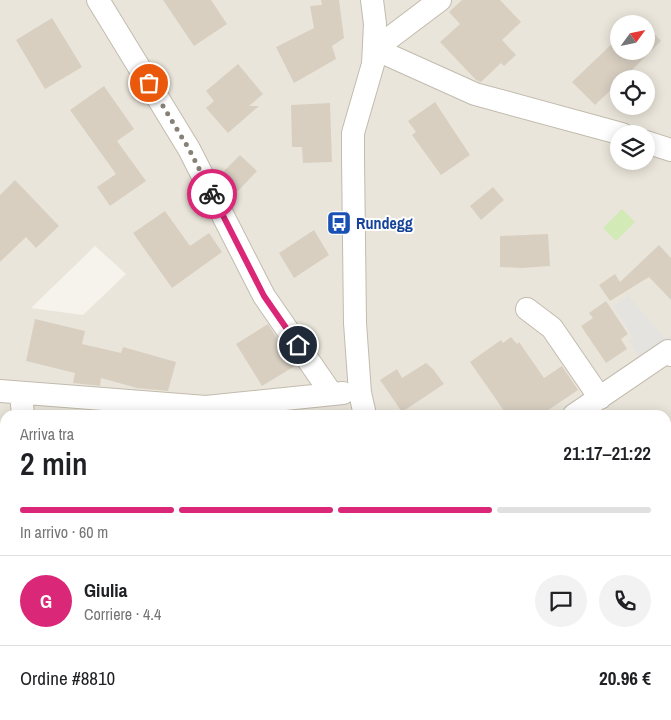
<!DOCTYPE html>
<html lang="it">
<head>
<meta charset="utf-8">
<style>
	body { margin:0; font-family:"Archivo Narrow",sans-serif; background:#f2f2f2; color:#202124; height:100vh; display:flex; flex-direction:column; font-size:19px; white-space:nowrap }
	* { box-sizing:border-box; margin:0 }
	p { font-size:16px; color:#757577 }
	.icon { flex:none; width:28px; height:28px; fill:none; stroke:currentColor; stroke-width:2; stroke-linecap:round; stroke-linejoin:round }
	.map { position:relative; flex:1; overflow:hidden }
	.drawer { position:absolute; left:0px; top:410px; width:671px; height:310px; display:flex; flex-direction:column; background:#fff; border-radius:15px 15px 0 0; box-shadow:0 2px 12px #0003 }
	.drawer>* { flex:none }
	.needle { width:32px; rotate:57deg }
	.controls { position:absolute; left:610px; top:15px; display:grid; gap:10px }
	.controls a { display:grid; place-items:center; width:45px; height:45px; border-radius:50%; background:#fff; box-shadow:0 2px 12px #0003; font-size:25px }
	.pin { position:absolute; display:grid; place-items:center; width:42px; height:42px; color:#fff; margin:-21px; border:2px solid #fff; border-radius:50%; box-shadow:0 1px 5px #0007 }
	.courier { position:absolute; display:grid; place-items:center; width:50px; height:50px; margin:-25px; border:4px solid #db2777; border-radius:50%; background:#fff; color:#222; box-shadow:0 1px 6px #0007 }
	.summary em { font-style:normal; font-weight:600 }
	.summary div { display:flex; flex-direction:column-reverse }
	.summary { display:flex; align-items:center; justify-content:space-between; height:85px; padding:0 20px }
	h1 { font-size:32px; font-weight:600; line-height:38px }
	.bar { display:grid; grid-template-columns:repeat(4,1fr); gap:8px 5px; align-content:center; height:60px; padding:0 20px }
	.bar i { height:6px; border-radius:4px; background:#e0e0e0 }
	.bar .on { background:#db2777 }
	.bar p { grid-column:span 4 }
	.line { display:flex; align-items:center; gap:12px; padding:0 20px; border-top:1px solid #e0e0e0 }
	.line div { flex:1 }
	.round { display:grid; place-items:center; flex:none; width:52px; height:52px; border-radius:26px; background:#f2f2f2 }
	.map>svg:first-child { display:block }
	.residential { fill:#eae5da; fill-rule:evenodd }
	.green { fill:#d2eab5 }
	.parking { fill:#e5e3e0 }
	.building { fill:#d8cfc1 }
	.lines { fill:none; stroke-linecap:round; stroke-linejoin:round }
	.minor-casing { stroke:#c2bbae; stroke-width:24 }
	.minor { stroke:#fff; stroke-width:22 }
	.done { stroke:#878178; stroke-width:5; stroke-dasharray:0 9 }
	.route { stroke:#db2777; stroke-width:6 }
	.labels { text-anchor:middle; stroke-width:4; stroke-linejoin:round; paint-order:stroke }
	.transit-label { font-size:16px; font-weight:bold; fill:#164399; stroke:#fff; text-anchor:start }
</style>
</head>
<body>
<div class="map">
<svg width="671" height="720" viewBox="0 0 671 720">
	<rect width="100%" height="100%" fill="#f6f3ec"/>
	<!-- residential -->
	<path class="residential" d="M0,0H671V720H0ZM619,24H646V51H619ZM619,79H646V106H619ZM619,134H646V161H619ZM95,246L126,274L83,315L31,308ZM5,415H666V715H5Z"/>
	<!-- green -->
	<path class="green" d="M622,209L635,222L616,241L603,228Z"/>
	<!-- parking -->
	<path class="parking" d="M628,296L666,339L671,336V345L666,340L640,359L629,340L633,338L614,306Z"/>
	<!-- building -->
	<path class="building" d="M163,0H211L227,24L194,46Z
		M321,0H339L344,38L332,46L336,59L294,83L276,47L314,28L310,6L322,5Z
		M462,0H500L521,22L502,40L516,55L504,66L501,63L481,82L476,80L440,42L460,24L449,12Z
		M52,18L82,67L45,89L16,40Z
		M646,25L661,41L623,79H619V82L595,105L572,82L619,37V51H646Z
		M238,64L263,94L249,106H259L228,133L206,108L214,101L206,91Z
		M104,86L134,129L117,141L146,181L110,206L97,187L116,174L70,110Z
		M435,102L470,155L441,175L412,135L416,132L408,121Z
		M330,103L332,162L303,163L302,147H292L291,105Z
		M240,155L257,171L237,192L220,175Z
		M15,180L59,226L36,248L26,237L0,262V195Z
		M493,187L504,200L481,220L470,206Z
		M165,211L190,246L209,233L222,252L172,288L133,233Z
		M314,230L329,255L294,278L279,253Z
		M548,234L550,266L522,268L500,267V236Z
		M659,245L671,258V300L649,277L610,301L599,285L615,274L620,282Z
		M606,301L628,334L621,339L627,349L606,363L581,326L593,318L589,313Z
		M35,319L85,331L82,344L121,353L123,347L176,362L168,391L137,388L101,378L100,386L73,383L75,373L26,361Z
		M268,324L295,366L262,386L236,344Z
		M511,337L517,344L519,342L544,378L562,366L578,390L541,415H507L470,362L501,340L503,343Z
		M426,363L433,369L444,384L402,412L380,380L397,369L402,378Z"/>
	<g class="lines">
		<defs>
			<path id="minor" d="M98,0L189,149L264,296L331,393
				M440,0L375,49L475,94L622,134
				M646,142L671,150
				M527,309L552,328L600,398
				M0,391L206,407L343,393
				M21,394L23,415
				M365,415L360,393L355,323L353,157V133L373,64L375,24L372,0
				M574,415L668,351L671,355
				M666,614L671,611
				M415,715L416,720
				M589,715L593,720"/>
		</defs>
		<!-- minor casing -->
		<use href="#minor" class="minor-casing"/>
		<!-- minor -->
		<use href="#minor" class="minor"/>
	</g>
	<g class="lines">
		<!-- done -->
		<path class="done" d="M149,83L189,149L212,194"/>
		<!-- route -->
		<path class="route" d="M212,194L264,296L298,345"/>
	</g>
	<!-- icons -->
	<defs>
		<symbol id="bus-square" viewBox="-11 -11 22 22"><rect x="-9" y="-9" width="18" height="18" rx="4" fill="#1a4fb4" stroke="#fff"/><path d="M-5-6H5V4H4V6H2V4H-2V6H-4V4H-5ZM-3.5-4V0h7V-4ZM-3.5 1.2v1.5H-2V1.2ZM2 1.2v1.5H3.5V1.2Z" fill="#fff"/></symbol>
	</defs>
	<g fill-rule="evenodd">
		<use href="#bus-square" x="325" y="209" width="28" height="28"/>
	</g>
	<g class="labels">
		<!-- transit labels -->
		<g class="transit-label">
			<text x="356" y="229">Rundegg</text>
		</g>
	</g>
</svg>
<div class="controls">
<a><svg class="needle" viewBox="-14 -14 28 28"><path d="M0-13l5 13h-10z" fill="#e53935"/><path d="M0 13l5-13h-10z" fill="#757577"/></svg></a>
<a><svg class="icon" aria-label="locate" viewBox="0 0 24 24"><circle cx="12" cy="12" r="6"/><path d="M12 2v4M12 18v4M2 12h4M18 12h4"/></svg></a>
<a><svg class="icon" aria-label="layers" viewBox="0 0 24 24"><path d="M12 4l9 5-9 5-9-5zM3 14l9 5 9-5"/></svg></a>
</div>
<div class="pin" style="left:149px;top:83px;background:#ea580c"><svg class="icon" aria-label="bag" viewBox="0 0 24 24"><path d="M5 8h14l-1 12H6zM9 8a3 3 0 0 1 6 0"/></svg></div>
<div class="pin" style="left:298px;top:345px;background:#1f2937"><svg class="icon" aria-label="home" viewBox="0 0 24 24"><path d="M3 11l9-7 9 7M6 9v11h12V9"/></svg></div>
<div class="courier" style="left:212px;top:194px"><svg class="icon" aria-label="bike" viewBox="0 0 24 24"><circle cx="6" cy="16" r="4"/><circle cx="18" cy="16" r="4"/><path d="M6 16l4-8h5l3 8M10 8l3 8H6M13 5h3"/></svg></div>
<section class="drawer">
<div class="summary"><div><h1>2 min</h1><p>Arriva tra</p></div><em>21:17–21:22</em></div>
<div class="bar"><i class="on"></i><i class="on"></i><i class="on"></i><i></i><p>In arrivo · 60 m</p></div>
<div class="line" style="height:90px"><b class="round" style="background:#db2777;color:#fff">G</b><div><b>Giulia</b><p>Corriere · 4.4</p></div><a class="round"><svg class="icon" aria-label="chat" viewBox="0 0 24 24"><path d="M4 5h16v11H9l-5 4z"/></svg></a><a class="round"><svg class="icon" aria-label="phone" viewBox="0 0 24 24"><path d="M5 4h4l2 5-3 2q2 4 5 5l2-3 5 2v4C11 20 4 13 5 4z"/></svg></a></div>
<div class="line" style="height:65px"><div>Ordine #8810</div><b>20.96 €</b></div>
</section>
</div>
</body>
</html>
